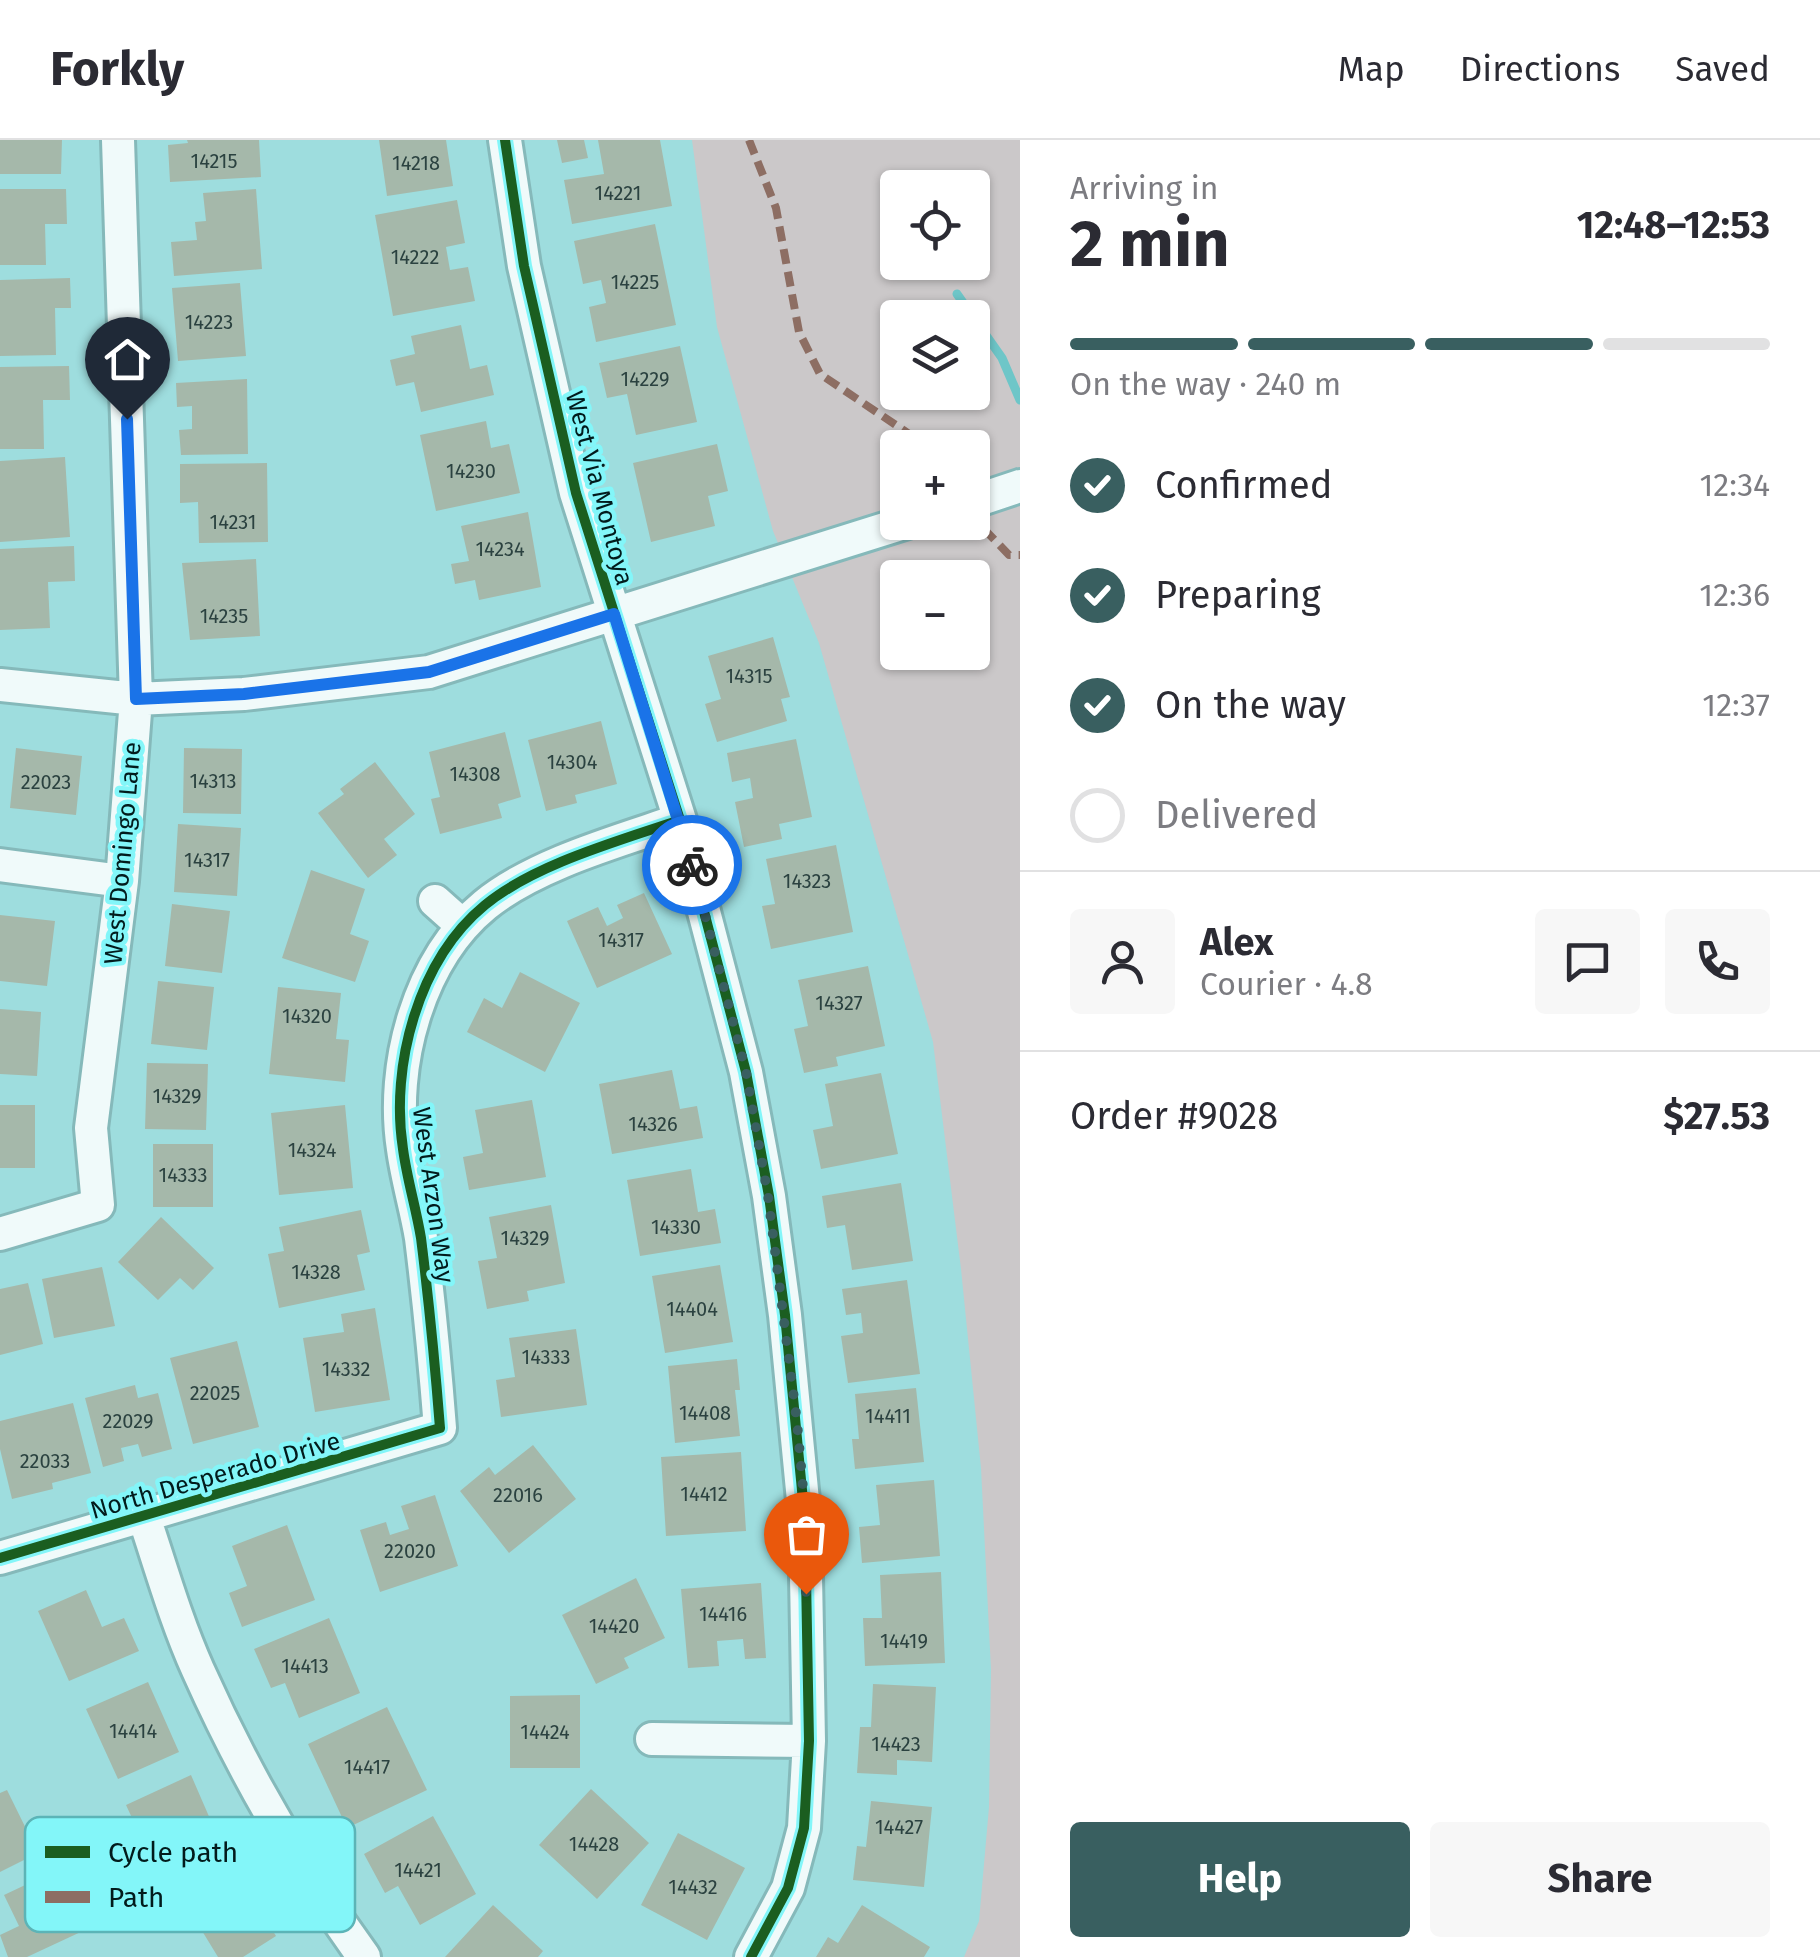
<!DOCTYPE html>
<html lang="en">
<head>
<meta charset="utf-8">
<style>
	body { margin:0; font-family:"Fira Sans",sans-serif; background:#f7f7f7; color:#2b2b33; height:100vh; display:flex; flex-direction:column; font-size:38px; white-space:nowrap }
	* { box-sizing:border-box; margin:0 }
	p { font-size:32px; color:#7c7c81 }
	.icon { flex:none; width:55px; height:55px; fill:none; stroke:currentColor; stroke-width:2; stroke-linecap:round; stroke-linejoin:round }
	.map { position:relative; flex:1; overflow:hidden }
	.side { display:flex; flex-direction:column; background:#fff; width:800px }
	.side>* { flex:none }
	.tools { position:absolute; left:880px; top:30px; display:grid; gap:20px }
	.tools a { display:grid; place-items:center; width:110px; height:110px; border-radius:10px; background:#fff; box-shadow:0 2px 8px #0004; font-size:50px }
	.pin { position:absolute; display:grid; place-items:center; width:85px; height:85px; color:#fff; margin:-102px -42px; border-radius:50% 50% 50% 0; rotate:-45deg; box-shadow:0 0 10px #0007 }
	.pin .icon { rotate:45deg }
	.courier { position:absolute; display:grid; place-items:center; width:100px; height:100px; margin:-50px; border:8px solid #1a73e8; border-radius:50%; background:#fff; color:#222; box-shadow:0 2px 12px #0007 }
	.head em { font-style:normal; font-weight:700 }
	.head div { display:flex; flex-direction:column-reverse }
	.head { display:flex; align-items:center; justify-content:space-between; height:170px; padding:0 50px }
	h1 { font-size:65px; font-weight:700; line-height:75px }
	.bar { display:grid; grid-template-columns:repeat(4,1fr); gap:15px 10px; align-content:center; height:120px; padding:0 50px }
	.bar i { height:12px; border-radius:8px; background:#e1e1e2 }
	.bar .selected { background:#395f60 }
	.bar p { grid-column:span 4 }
	.line { display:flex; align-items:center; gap:25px; padding:0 50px; border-top:2px solid #e1e1e2 }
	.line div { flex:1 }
	.round { display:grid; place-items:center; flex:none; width:105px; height:105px; border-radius:10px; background:#f7f7f7 }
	ol { padding:0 50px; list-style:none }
	li { display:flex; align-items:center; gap:30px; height:110px }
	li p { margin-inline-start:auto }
	li .icon { padding:10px; border-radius:50%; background:#395f60; color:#fff; stroke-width:4 }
	li:last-child { color:#7c7c81 }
	li i { width:55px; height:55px; border:5px solid #e1e1e2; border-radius:50% }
	.cta { display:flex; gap:20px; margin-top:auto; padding:20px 50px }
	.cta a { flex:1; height:115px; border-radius:10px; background:#395f60; color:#fff; font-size:40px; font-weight:700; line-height:115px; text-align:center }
	.cta a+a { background:#f7f7f7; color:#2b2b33 }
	header { display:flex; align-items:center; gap:60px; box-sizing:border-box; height:140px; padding:0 50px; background:#fff; border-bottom:2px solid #e1e1e2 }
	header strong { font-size:48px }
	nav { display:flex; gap:55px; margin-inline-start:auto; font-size:35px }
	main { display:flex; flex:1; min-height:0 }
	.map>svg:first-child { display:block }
	.green { fill:#cbc8c9; fill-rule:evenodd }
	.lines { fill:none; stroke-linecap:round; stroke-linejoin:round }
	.stream { stroke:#6ec6c8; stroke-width:9 }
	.building { fill:#a5b8aa }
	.minor-casing { stroke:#85b9ba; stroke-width:38 }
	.minor { stroke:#f0fafa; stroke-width:32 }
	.quiet { stroke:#8d6e63; stroke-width:8; stroke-dasharray:15 8; stroke-linecap:butt }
	.cycleway-casing { stroke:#83f6f9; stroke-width:16 }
	.cycleway { stroke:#1b5e20; stroke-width:10 }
	.done { stroke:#395f60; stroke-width:10; stroke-dasharray:0 18 }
	.route { stroke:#1a73e8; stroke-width:12 }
	.labels { text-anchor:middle; stroke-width:9; stroke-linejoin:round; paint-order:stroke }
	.number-label { font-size:20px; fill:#2b4240 }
	.street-label { font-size:25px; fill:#021b1c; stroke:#83f6f9 }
	.key { fill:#83f6f9; stroke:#5cb4b7; stroke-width:2.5 }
	.key-label { font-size:28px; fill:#021b1c }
</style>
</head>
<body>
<header>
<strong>Forkly</strong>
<nav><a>Map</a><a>Directions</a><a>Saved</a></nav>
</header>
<main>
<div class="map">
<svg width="1020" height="1817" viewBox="0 0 1020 1817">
	<rect width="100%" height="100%" fill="#9eddde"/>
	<!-- green -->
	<path class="green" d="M692,0H1020V1817H964L979,1781L989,1667L991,1530L981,1328L961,1129L933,902L819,503L773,391L717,187ZM898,48H972V122H898ZM898,178H972V252H898ZM898,308H972V382H898ZM898,438H972V512H898Z"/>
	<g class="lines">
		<!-- stream -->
		<path class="stream" d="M957,154L1002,218L1020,260"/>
	</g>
	<!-- building -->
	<path class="building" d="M0,0H62L61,34H0Z
		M187,0H259L261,37L170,42L168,5L188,3Z
		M379,0H446L453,46L387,56Z
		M557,0H584L588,18L562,23Z
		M598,0H660L672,66L572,84L564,40L604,34Z
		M0,49H66L67,84H45L46,125H0Z
		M256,49L262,129L174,136L171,102L197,100L195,82L206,81L203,53Z
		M457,60L465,103L446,107L450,130L468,127L475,161L393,176L375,75Z
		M655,84L676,185L596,202L589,167L606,163L601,140L583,144L574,101Z
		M70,138L71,168H55L56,215L0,216V140Z
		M240,143L246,216L178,221L172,148Z
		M461,185L470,229L487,225L494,255L421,272L414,242L396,246L390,220L415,214L411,196Z
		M680,206L697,282L636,295L627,254L607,258L599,223Z
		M69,226L70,260H43L44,309H0V227Z
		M247,239L248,314L181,315L179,290L192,289V266L177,267L176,243Z
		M486,281L491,308L509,304L520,353L436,371L420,295Z
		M717,304L728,351L708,356L715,386L651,402L633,323Z
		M65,317L70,397L0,402V321Z
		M267,323L268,402L199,403L198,362L180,363V324Z
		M528,372L541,447L479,460L475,440L455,444L451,424L469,421L461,386Z
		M74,406L75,441L48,442L50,488L0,490V409Z
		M256,419L260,496L190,500L182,423Z
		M773,497L790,557L781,559L787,581L717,602L705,564L721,559L708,516Z
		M601,581L617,644L575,655L577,663L546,671L528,600Z
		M505,592L521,657L498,664L502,678L440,694L431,659L440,657L429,612Z
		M796,599L812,677L779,684L782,699L744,707L735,662L753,658L750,638L732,642L727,613Z
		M16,608L82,616L76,675L10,668Z
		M184,608L242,609L241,674L183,673Z
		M375,622L415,674L384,699L397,715L368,738L318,673L344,654L340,649Z
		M178,684L241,688L237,756L174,752Z
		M836,705L853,792L771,809L762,766L775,764L766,719Z
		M311,730L365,749L350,794L369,801L355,842L282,818Z
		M644,753L672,814L597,848L567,781L598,767L607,786L623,778L617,765Z
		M172,764L230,771L222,833L165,826Z
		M0,775L55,781L47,846L0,841Z
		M868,826L885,906L836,917L838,926L804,933L794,889L808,886L798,840Z
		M520,832L580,863L545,932L467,892L484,858L502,868Z
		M158,841L214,847L207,910L151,904Z
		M278,847L341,853L336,899L349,900L345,942L269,934Z
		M0,869L41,872L37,936L0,934Z
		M147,923L208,924L206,990L145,989Z
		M672,930L680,969L697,966L703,998L612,1014L599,944Z
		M881,933L898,1014L821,1029L813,990L833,986L825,944Z
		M532,960L546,1037L469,1050L463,1017L483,1013L475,970Z
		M0,965H35V1028H0Z
		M345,965L353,1048L279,1055L271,973Z
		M153,1004H213V1067H153Z
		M691,1029L698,1072L715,1069L721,1103L640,1116L627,1040Z
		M901,1043L913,1121L852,1130L845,1085L827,1088L822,1056Z
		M551,1065L565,1143L527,1151L529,1161L487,1169L478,1121L497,1118L489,1077Z
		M361,1070L370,1112L357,1115L365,1150L279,1168L268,1114L284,1111L279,1087Z
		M161,1077L214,1128L193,1150L180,1138L158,1160L118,1122Z
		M720,1125L733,1202L665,1213L652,1136Z
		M102,1127L115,1186L54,1198L42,1139Z
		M907,1140L920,1234L848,1243L841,1196L863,1193L861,1173L846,1175L842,1149Z
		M28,1143L43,1204L0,1215V1149Z
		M375,1168L390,1260L315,1272L303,1198L344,1192L341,1174Z
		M576,1189L587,1265L501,1277L496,1240L515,1237L509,1198Z
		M237,1201L259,1287L193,1304L170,1218Z
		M737,1219L740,1250H735L740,1296L675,1303L668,1226Z
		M135,1245L138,1258L158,1253L172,1309L142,1317L138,1304L121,1308L124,1321L103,1327L85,1258Z
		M916,1248L924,1322L855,1329L852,1299H859L855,1254Z
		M73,1263L91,1333L52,1343L53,1349L12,1359L0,1309V1281Z
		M533,1305L576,1359L509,1413L460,1351L489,1327L495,1335Z
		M741,1312L746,1391L666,1396L661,1317Z
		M934,1340L940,1416L862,1423L859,1387L880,1385L876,1345Z
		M435,1355L458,1426L380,1452L360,1390L386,1382L390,1395L409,1389L401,1366Z
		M287,1385L315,1460L242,1487L229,1453L247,1446L232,1406Z
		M941,1432L945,1523L865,1526L863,1478H882L880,1435Z
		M636,1438L665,1498L624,1518L629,1528L596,1544L562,1475Z
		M761,1443L766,1518L745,1519L743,1499L717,1501L719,1526L688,1528L681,1449Z
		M86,1450L102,1487L124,1478L139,1511L69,1541L38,1471Z
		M329,1478L360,1553L299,1578L285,1543L271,1548L254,1509Z
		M148,1542L179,1612L118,1639L86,1569Z
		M873,1544L936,1547L932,1622L897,1620V1635L857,1633L860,1587H871Z
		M580,1555V1628H510V1556Z
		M387,1567L427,1650L347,1688L308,1604Z
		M191,1635L224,1711L161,1740L126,1665Z
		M591,1649L649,1703L597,1759L539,1705Z
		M7,1650L38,1713L0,1732V1653Z
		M871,1661L932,1667L924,1747L853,1740L857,1706L866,1707Z
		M433,1676L476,1754L420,1785L398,1746L385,1753L364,1714Z
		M678,1693L745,1728L707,1800L641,1765Z
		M57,1730L85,1790L27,1817H8L0,1795L19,1786L4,1755Z
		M236,1731L276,1796L243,1817H218L185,1763Z
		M493,1765L543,1811L538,1817H445Z
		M862,1765L930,1807L924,1817H816L828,1797L838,1803Z"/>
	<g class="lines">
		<defs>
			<path id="minor" d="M505,0L524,126L576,353L680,680L746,932L769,1056L785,1175L805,1381L809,1601L804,1688L788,1748L751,1817
				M972,362L1020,346
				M0,545L136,559L244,554L429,532L907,382
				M0,725L122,741
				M435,761L463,786
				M0,1094L98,1065L91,988L122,741L136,559L118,0
				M144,1377C161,1428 176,1481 198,1530C243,1631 299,1728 364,1817
				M0,1418L440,1288C435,1224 429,1162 421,1098C416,1068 407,1039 403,1009C390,926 418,820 485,765C535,724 619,701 680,680
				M652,1599L809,1601"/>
		</defs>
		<!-- minor casing -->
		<use href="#minor" class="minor-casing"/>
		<!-- minor -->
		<use href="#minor" class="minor"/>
		<!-- quiet -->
		<path class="quiet" d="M749,0L776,68L799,192L820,234L930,308
			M972,369L984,389L1009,415H1020"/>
		<defs>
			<path id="cycleway" d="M505,0L524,126L576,353L680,680L746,932L769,1056L785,1175L805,1381L809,1601L804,1688L788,1748L751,1817
				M0,1418L440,1288C435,1224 429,1162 421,1098C416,1068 407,1039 403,1009C390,926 418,820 485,765C535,724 619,701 680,680"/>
		</defs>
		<!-- cycleway casing -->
		<use href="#cycleway" class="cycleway-casing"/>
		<!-- cycleway -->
		<use href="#cycleway" class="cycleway"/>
	</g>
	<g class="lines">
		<!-- done -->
		<path class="done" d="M692,725L746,932L768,1056L797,1282L806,1381V1454"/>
		<!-- route -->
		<path class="route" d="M127,279L136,559L244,554L429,532L614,474L692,725"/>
	</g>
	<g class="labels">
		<!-- number labels -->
		<g class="number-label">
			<text x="214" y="28">14215</text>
			<text x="416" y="30">14218</text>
			<text x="618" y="60">14221</text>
			<text x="415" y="124">14222</text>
			<text x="635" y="149">14225</text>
			<text x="209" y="189">14223</text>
			<text x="645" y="246">14229</text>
			<text x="471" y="338">14230</text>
			<text x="233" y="389">14231</text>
			<text x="500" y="416">14234</text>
			<text x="224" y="483">14235</text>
			<text x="749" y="543">14315</text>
			<text x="572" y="629">14304</text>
			<text x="475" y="641">14308</text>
			<text x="213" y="648">14313</text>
			<text x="46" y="649">22023</text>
			<text x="207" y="727">14317</text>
			<text x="807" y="748">14323</text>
			<text x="621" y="807">14317</text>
			<text x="839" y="870">14327</text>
			<text x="307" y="883">14320</text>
			<text x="177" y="963">14329</text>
			<text x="653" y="991">14326</text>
			<text x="312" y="1017">14324</text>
			<text x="183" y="1042">14333</text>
			<text x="676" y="1094">14330</text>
			<text x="525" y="1105">14329</text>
			<text x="316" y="1139">14328</text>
			<text x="692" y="1176">14404</text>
			<text x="546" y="1224">14333</text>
			<text x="346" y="1236">14332</text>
			<text x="215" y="1260">22025</text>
			<text x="705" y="1280">14408</text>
			<text x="888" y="1283">14411</text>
			<text x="128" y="1288">22029</text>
			<text x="45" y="1328">22033</text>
			<text x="704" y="1361">14412</text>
			<text x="518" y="1362">22016</text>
			<text x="410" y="1418">22020</text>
			<text x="723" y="1481">14416</text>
			<text x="614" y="1493">14420</text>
			<text x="904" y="1508">14419</text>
			<text x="305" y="1533">14413</text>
			<text x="133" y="1598">14414</text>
			<text x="545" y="1599">14424</text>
			<text x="896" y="1611">14423</text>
			<text x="367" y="1634">14417</text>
			<text x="899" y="1694">14427</text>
			<text x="594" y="1711">14428</text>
			<text x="418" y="1737">14421</text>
			<text x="693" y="1754">14432</text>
		</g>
		<!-- street labels -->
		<g class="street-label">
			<text transform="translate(600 348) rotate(75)" y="9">West Via Montoya</text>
			<text transform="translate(122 713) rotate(-85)" y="9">West Domingo Lane</text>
			<text transform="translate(434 1055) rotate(82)" y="9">West Arzon Way</text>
			<text transform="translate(215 1335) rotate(-16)" y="9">North Desperado Drive</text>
		</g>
	</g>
	<!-- legend -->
	<rect x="25" y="1677" width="330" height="115" rx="15" class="key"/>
	<rect x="45" y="1706" width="45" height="12" fill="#1b5e20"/>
	<rect x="45" y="1751" width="45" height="12" fill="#8d6e63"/>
	<g class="key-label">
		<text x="108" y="1722">Cycle path</text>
		<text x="108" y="1767">Path</text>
	</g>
</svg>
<div class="tools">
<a><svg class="icon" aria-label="locate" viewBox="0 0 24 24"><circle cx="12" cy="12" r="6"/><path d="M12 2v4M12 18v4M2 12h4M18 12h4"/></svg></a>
<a><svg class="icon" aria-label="layers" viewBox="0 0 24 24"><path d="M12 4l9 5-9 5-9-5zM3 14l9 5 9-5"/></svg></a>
<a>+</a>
<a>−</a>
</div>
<div class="pin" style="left:806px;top:1454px;background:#ea580c"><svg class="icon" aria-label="bag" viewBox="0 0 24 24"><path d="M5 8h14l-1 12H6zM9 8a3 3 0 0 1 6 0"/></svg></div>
<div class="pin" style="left:127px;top:279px;background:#1f2937"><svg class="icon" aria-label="home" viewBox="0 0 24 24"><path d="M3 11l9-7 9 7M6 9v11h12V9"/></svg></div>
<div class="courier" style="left:692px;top:725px"><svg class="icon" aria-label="bike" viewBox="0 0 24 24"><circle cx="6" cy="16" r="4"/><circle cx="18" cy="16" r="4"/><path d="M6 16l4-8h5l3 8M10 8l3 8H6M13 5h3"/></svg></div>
</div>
<section class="side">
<div class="head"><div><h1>2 min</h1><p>Arriving in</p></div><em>12:48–12:53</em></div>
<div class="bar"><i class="selected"></i><i class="selected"></i><i class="selected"></i><i></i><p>On the way · 240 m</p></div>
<ol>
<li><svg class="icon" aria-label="check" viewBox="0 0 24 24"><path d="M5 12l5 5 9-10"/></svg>Confirmed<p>12:34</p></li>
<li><svg class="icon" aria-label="check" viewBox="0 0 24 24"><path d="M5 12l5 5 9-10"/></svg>Preparing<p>12:36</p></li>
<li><svg class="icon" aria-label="check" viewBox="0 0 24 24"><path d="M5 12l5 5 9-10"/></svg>On the way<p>12:37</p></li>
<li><i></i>Delivered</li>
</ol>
<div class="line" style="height:180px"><a class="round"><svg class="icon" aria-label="person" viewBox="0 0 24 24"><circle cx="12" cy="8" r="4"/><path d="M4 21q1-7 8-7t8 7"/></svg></a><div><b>Alex</b><p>Courier · 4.8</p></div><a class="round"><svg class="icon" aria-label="chat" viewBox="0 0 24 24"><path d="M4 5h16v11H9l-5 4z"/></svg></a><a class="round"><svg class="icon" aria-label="phone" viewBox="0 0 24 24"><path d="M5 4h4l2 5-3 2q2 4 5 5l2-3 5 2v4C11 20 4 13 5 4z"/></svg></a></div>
<div class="line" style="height:130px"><div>Order #9028</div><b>$27.53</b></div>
<div class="cta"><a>Help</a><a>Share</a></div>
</section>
</main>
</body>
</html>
